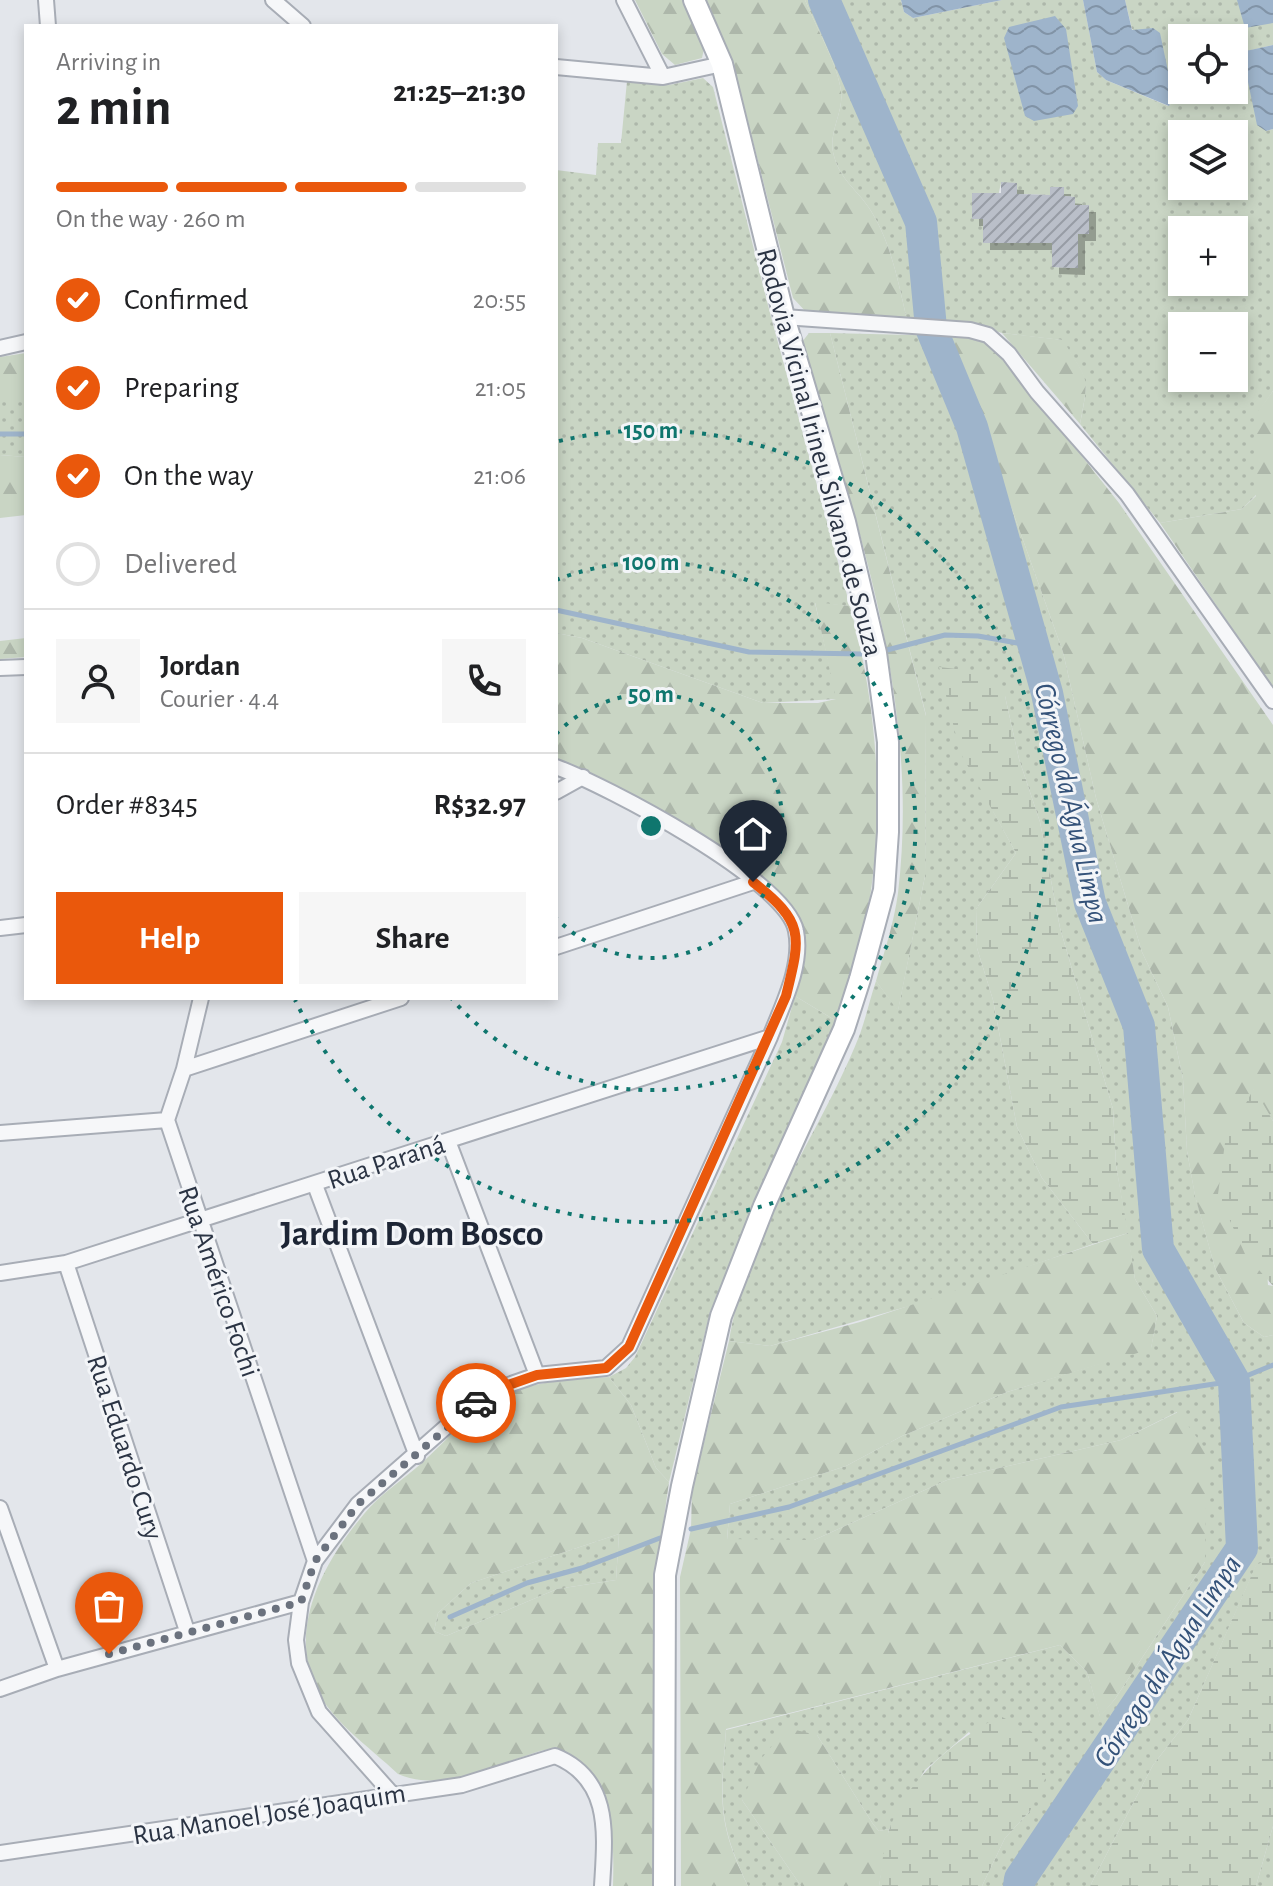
<!DOCTYPE html>
<html lang="en">
<head>
<meta charset="utf-8">
<style>
	body { margin:0; font-family:"Alegreya Sans",sans-serif; background:#f6f6f6; color:#202124; height:100vh; display:flex; flex-direction:column; font-size:30px; white-space:nowrap }
	* { box-sizing:border-box; margin:0 }
	p { font-size:26px; color:#757577 }
	.icon { flex:none; width:44px; height:44px; fill:none; stroke:currentColor; stroke-width:2; stroke-linecap:round; stroke-linejoin:round }
	.map { position:relative; flex:1; overflow:hidden }
	.side { position:absolute; left:24px; top:24px; width:534px; height:976px; display:flex; flex-direction:column; background:#fff; border-radius:0px; box-shadow:0 4px 12px #0003 }
	.side>* { flex:none }
	.fabs { position:absolute; left:1168px; top:24px; display:grid; gap:16px }
	.fabs a { display:grid; place-items:center; width:80px; height:80px; border-radius:0px; background:#fff; box-shadow:0 4px 12px #0003; font-size:40px }
	.pin { position:absolute; display:grid; place-items:center; width:68px; height:68px; color:#fff; margin:-82px -34px; border-radius:50% 50% 50% 0; rotate:-45deg; box-shadow:0 0 8px #0007 }
	.pin .icon { rotate:45deg }
	.courier { position:absolute; display:grid; place-items:center; width:80px; height:80px; margin:-40px; border:6px solid #ea580c; border-radius:50%; background:#fff; color:#222; box-shadow:0 2px 10px #0007 }
	.headline em { font-style:normal; font-weight:600 }
	.headline div { display:flex; flex-direction:column-reverse }
	.headline { display:flex; align-items:center; justify-content:space-between; height:136px; padding:0 32px }
	h1 { font-size:52px; font-weight:600; line-height:60px }
	.bar { display:grid; grid-template-columns:repeat(4,1fr); gap:12px 8px; align-content:center; height:96px; padding:0 32px }
	.bar i { height:10px; border-radius:6px; background:#e0e0e0 }
	.bar .active { background:#ea580c }
	.bar p { grid-column:span 4 }
	.line { display:flex; align-items:center; gap:20px; padding:0 32px; border-top:2px solid #e0e0e0 }
	.line div { flex:1 }
	.round { display:grid; place-items:center; flex:none; width:84px; height:84px; border-radius:0px; background:#f6f6f6 }
	ol { padding:0 32px; list-style:none }
	li { display:flex; align-items:center; gap:24px; height:88px }
	li p { margin-inline-start:auto }
	li .icon { padding:8px; border-radius:50%; background:#ea580c; color:#fff; stroke-width:4 }
	li:last-child { color:#757577 }
	li i { width:44px; height:44px; border:4px solid #e0e0e0; border-radius:50% }
	.cta { display:flex; gap:16px; margin-top:auto; padding:16px 32px }
	.cta a { flex:1; height:92px; border-radius:0px; background:#ea580c; color:#fff; font-size:32px; font-weight:600; line-height:92px; text-align:center }
	.cta a+a { background:#f6f6f6; color:#202124 }
	.map>svg:first-child { display:block }
	.grass { fill:url(#grass-dots); fill-rule:evenodd }
	.forest { fill:url(#forest-firs); fill-rule:evenodd }
	.wetland { fill:url(#wetland-marsh) }
	.water { fill:url(#water-waves) }
	.lines { fill:none; stroke-linecap:round; stroke-linejoin:round }
	.stream { stroke:#9eb4cb; stroke-width:5 }
	.river { stroke:#9eb4cb; stroke-width:32 }
	.building { fill:url(#building-hatch); filter:url(#shadow) }
	.street-casing { stroke:#a8adb6; stroke-width:18 }
	.secondary-casing { stroke:#a8adb6; stroke-width:24 }
	.street { stroke:#f6f7f9; stroke-width:14 }
	.secondary { stroke:#fff; stroke-width:20 }
	.done { stroke:#6b727e; stroke-width:8; stroke-dasharray:0 14.4 }
	.route { stroke:#ea580c; stroke-width:10 }
	.ring { fill:none; stroke:#0f766e; stroke-width:4; stroke-dasharray:4 8 }
	.labels { text-anchor:middle; stroke-width:6; stroke-linejoin:round; paint-order:stroke }
	.street-label { font-size:28px; fill:#2b3444; stroke:#f3f5f8 }
	.water-label { font-size:30px; font-style:italic; fill:#345279; stroke:#f3f5f8 }
	.district-label { font-size:36px; font-weight:bold; fill:#1d2535; stroke:#f3f5f8 }
	.centre { fill:#0f766e; stroke:#f3f5f8; stroke-width:4 }
	.ring-label { font-size:24px; text-anchor:middle; font-weight:bold; fill:#0f766e; stroke:#f3f5f8; stroke-width:6; stroke-linejoin:round; paint-order:stroke }
</style>
</head>
<body>
<div class="map">
<svg width="1273" height="1886" viewBox="0 0 1273 1886">
	<defs>
		<pattern id="grass-dots" width="8" height="8" patternUnits="userSpaceOnUse" patternTransform="scale(2)"><rect width="8" height="8" fill="#c9d5c4"/><path d="M2 2h.1M6 6h.1" fill="none" stroke="#adb7aa" stroke-width="1.8" stroke-linecap="round"/></pattern>
		<pattern id="forest-firs" width="22" height="20" patternUnits="userSpaceOnUse" patternTransform="scale(2)"><rect width="22" height="20" fill="#c9d5c4"/><path d="M5 1l3.5 6h-7zM16 11l3.5 6h-7z" fill="#adb7aa"/></pattern>
		<pattern id="wetland-marsh" width="20" height="14" patternUnits="userSpaceOnUse" patternTransform="scale(2)"><rect width="20" height="14" fill="#c9d5c4"/><path d="M1 5h8M5 5V1M11 12h8M15 12V8" fill="none" stroke="#adb7aa"/></pattern>
		<pattern id="water-waves" width="16" height="10" patternUnits="userSpaceOnUse" patternTransform="scale(2)"><rect width="16" height="10" fill="#9eb4cb"/><path d="M0 5q4-4 8 0t8 0" fill="none" stroke="#8193a6"/></pattern>
		<pattern id="building-hatch" width="6" height="6" patternUnits="userSpaceOnUse" patternTransform="scale(2)"><rect width="6" height="6" fill="#babfc9"/><path d="M-1 1l2-2M0 6l6-6M5 7l2-2" fill="none" stroke="#979ca5"/></pattern>
		<filter id="shadow"><feDropShadow dx="7" dy="7" stdDeviation="0" flood-color="#0004"/></filter>
	</defs>
	<rect width="100%" height="100%" fill="#e3e6eb"/>
	<!-- grass -->
	<path class="grass" d="M805,0H901L904,12L913,18L1002,0H1083L1097,72L1106,80L1168,106L1173,102L1153,28L1136,32L1132,29L1125,0H1273V45L1247,51L1266,131L1273,129V391L1257,414L1256,495L1242,509L1160,523L1080,424C1090,374 1087,380 1062,340L1002,333L968,323L907,320C898,282 892,245 871,211C859,191 840,180 834,156C827,133 844,113 841,91C838,65 815,25 805,0ZM1182,38H1234V90H1182ZM1182,134H1234V186H1182ZM1001,183H1017V194L1050,195L1051,187H1064V196L1075,197V205H1089V234H1071L1077,268L1052,267V236L1025,243H983V233H990ZM1182,230H1234V282H1182ZM1182,326H1234V378H1182Z
		M703,78L713,87L771,317L850,606L815,603L837,699L763,703L582,638L556,633V170L596,175L598,143H621L627,81L669,85Z
		M830,333L950,336L1063,652L1096,798L1142,952L1168,1007L1183,1079L1187,1151L1195,1195L1215,1268L1244,1323L1264,1337L1273,1335V1557L1256,1566L1188,1720L1153,1765L1090,1886H982L1005,1838L1030,1811L969,1732L925,1770L889,1829L879,1831L873,1824L817,1735L742,1800L801,1886H748C717,1822 721,1799 726,1730L1060,1645L1087,1672L1100,1716L1115,1699L1205,1562L1177,1412L1121,1440L947,1480L814,1540H727L730,1504L846,1466L902,1436L1007,1392L1151,1348L1157,1316L1135,1279L1116,1165L1113,1109L1060,928L1040,822L1019,759L1005,696L993,811L1016,853L976,909L977,948L993,1000L1017,1127L1042,1178L1093,1244L951,1294L770,1346L729,1341C747,1228 819,1138 860,1034C866,1017 870,999 876,981L898,1010L925,876L926,715Z
		M0,399H26V457L0,455Z
		M795,996L838,1022L710,1312L669,1482L656,1468L631,1405L609,1377L626,1368L635,1357L782,1042Z
		M619,1534L616,1580L557,1589L446,1636L434,1631L438,1613L471,1583Z
		M1273,1826V1886H1256Z"/>
	<!-- forest -->
	<path class="forest" d="M635,0H686L705,44L702,58L675,65L662,54Z
		M705,0H805C815,25 838,65 841,91C844,113 827,133 834,156C840,180 859,191 871,211C892,245 898,282 907,320L807,313L793,298L732,59Z
		M809,333H830L926,716L925,876L898,1011L876,981C884,952 894,923 898,893C921,703 857,520 802,342Z
		M1002,333L1063,340C1088,382 1090,372 1080,424Z
		M968,335L983,340L1003,357L1119,503L1273,725V1121L1253,1089L1268,1285L1273,1286V1335L1264,1337L1244,1323L1215,1268L1195,1196L1187,1151L1183,1079L1168,1007L1142,952L1096,798L1063,652L950,336Z
		M26,353V399H0V357Z
		M1273,391V688L1160,523L1242,509L1256,496V414Z
		M0,455L26,457V515L0,518Z
		M815,602L850,606C878,709 886,816 866,921C859,955 848,989 838,1022L795,996C800,975 808,952 804,930C793,871 610,780 556,760V633L582,638L763,703H818L836,699Z
		M26,638V657L0,659V641Z
		M1128,1233L1135,1279L1157,1316L1151,1349L1007,1392L902,1436L846,1466L730,1504L727,1539L814,1540L947,1480L1121,1440L1178,1412L1207,1451L1205,1562L1115,1699L1100,1717L1087,1672L1060,1645L726,1729C721,1799 716,1821 748,1886H681L680,1577L691,1529L692,1491L729,1341L770,1346L860,1322Z
		M609,1377L631,1405L656,1468L669,1482L656,1574L654,1886H613C614,1847 614,1814 595,1780C587,1766 573,1753 558,1750C547,1747 532,1754 522,1757C484,1771 438,1791 398,1774C370,1747 327,1719 313,1681C290,1621 327,1558 364,1514C380,1494 404,1479 423,1462C447,1440 468,1414 497,1399C533,1380 570,1380 609,1377ZM619,1534L616,1580L557,1589L446,1636L434,1631L438,1613L471,1583Z
		M787,1728L817,1735L873,1824L879,1831L889,1829L879,1886H801L742,1800L761,1759Z"/>
	<!-- wetland -->
	<path class="wetland" d="M939,667L983,672L1005,696L1019,759L1040,822L1060,928L1113,1109L1116,1165L1128,1233L1093,1244L1042,1178L1017,1127L993,1000L977,948L976,909L1016,853L960,752Z
		M1254,1088L1273,1121V1286L1245,1254L1218,1194L1225,1143Z
		M1273,1557V1826L1256,1886H1090L1153,1765L1188,1720L1256,1565Z
		M1000,1716L1032,1732L1046,1777L1030,1811L1005,1838L982,1886H879C882,1868 883,1847 889,1830C907,1779 954,1740 1000,1716Z"/>
	<!-- water -->
	<path class="water" d="M901,0H1002L913,18L904,12Z
		M1125,0L1132,30L1153,28L1160,33L1173,95L1169,106L1106,80L1097,72L1083,0Z
		M1237,0H1273V23L1245,28Z
		M1055,16L1066,29L1078,106L1073,114L1034,121L1025,116L1004,38L1009,27Z
		M1273,45V129L1266,131L1257,125L1243,58L1246,51Z"/>
	<g class="lines">
		<!-- stream -->
		<path class="stream" d="M0,434H26
			M556,610L749,652L863,654
			M887,650L945,635L978,636L1034,646
			M691,1529L789,1507L1061,1407L1234,1381L1273,1365
			M450,1617L527,1583L582,1568L660,1538"/>
		<!-- river -->
		<path class="river" d="M824,0L921,222L931,328L972,427L1047,693L1090,903L1139,1026L1158,1249L1234,1381L1242,1548L1020,1879L1019,1886"/>
	</g>
	<!-- building -->
	<path class="building" d="M1001,182L1017,183V194L1050,195V187H1064V196L1075,197V205H1089V234H1078V268L1052,267V243H983V219H972V193H1001Z"/>
	<g class="lines">
		<defs>
			<path id="street" d="M46,0L48,26
				M273,0L303,26
				M624,0L663,77
				M556,67L663,77L722,64
				M784,317L970,330L988,335L1009,354L1037,392L1127,494L1273,701
				M0,348L26,342
				M0,668L26,667
				M556,792L583,777
				M0,928L26,925
				M556,947L753,882
				M201,998L184,1069L167,1120L315,1561
				M184,1069L401,998
				M0,1133L167,1120
				M448,1141L537,1375
				M315,1185L417,1456
				M66,1263L187,1631
				M0,1273L66,1263L770,1037
				M0,1508L57,1669
				M0,1689L57,1669L301,1602
				M392,1794L319,1712L299,1663L296,1640L301,1602L315,1561L358,1504L463,1412L494,1390L537,1375L606,1368L629,1347L770,1037C782,1006 803,966 796,931C787,880 605,785 556,767
				M0,1853L462,1785L555,1756C612,1779 605,1835 602,1886"/>
			<path id="secondary" d="M664,1886L665,1575L682,1486L721,1316L764,1206L844,1029L860,979L884,890L888,832V742L876,653L845,522L784,317L722,64L694,0"/>
		</defs>
		<!-- street casing -->
		<use href="#street" class="street-casing"/>
		<!-- secondary casing -->
		<use href="#secondary" class="secondary-casing"/>
		<!-- street -->
		<use href="#street" class="street"/>
		<!-- secondary -->
		<use href="#secondary" class="secondary"/>
	</g>
	<g class="lines">
		<!-- done -->
		<path class="done" d="M109,1654L301,1602L315,1561L358,1504L476,1403"/>
		<!-- route -->
		<path class="route" d="M476,1403L494,1390L537,1375L606,1368L629,1347L786,996C801,935 805,923 753,882"/>
	</g>
	<!-- distance rings -->
	<g class="ring">
		<path d="M556 734A132 132 0 1 1 556 918"/>
		<path d="M556 580A264 264 0 1 1 452 999"/>
		<path d="M559 441A396 396 0 1 1 295 1000"/>
	</g>
	<g class="labels">
		<!-- street labels -->
		<g class="street-label">
			<text transform="translate(821 452) rotate(75)" y="10">Rodovia Vicinal Irineu Silvano de Souza</text>
			<text transform="translate(386 1161) rotate(-18)" y="10">Rua Paraná</text>
			<text transform="translate(220 1281) rotate(71)" y="10">Rua Américo Fochi</text>
			<text transform="translate(126 1447) rotate(72)" y="10">Rua Eduardo Cury</text>
			<text transform="translate(269 1813) rotate(-9)" y="10">Rua Manoel José Joaquim</text>
		</g>
		<!-- water labels -->
		<g class="water-label">
			<text transform="translate(1072 803) rotate(77)" y="10">Córrego da Água Limpa</text>
			<text transform="translate(1167 1661) rotate(-57)" y="10">Córrego da Água Limpa</text>
		</g>
		<!-- district labels -->
		<g class="district-label">
			<text x="412" y="1245">Jardim Dom Bosco</text>
		</g>
	</g>
	<circle cx="651" cy="826" r="12" class="centre"/>
	<g class="ring-label">
		<text x="651" y="438">150 m</text>
		<text x="651" y="570">100 m</text>
		<text x="651" y="702">50 m</text>
	</g>
</svg>
<div class="fabs">
<a><svg class="icon" aria-label="locate" viewBox="0 0 24 24"><circle cx="12" cy="12" r="6"/><path d="M12 2v4M12 18v4M2 12h4M18 12h4"/></svg></a>
<a><svg class="icon" aria-label="layers" viewBox="0 0 24 24"><path d="M12 4l9 5-9 5-9-5zM3 14l9 5 9-5"/></svg></a>
<a>+</a>
<a>−</a>
</div>
<div class="pin" style="left:109px;top:1654px;background:#ea580c"><svg class="icon" aria-label="bag" viewBox="0 0 24 24"><path d="M5 8h14l-1 12H6zM9 8a3 3 0 0 1 6 0"/></svg></div>
<div class="pin" style="left:753px;top:882px;background:#1f2937"><svg class="icon" aria-label="home" viewBox="0 0 24 24"><path d="M3 11l9-7 9 7M6 9v11h12V9"/></svg></div>
<div class="courier" style="left:476px;top:1403px"><svg class="icon" aria-label="car" viewBox="0 0 24 24"><path d="M5 17H2v-5l4-1 3-4h7l3 4 3 1v5h-3M9 17h6M6 11h13"/><circle cx="7" cy="17" r="2"/><circle cx="17" cy="17" r="2"/></svg></div>
<section class="side">
<div class="headline"><div><h1>2 min</h1><p>Arriving in</p></div><em>21:25–21:30</em></div>
<div class="bar"><i class="active"></i><i class="active"></i><i class="active"></i><i></i><p>On the way · 260 m</p></div>
<ol>
<li><svg class="icon" aria-label="check" viewBox="0 0 24 24"><path d="M5 12l5 5 9-10"/></svg>Confirmed<p>20:55</p></li>
<li><svg class="icon" aria-label="check" viewBox="0 0 24 24"><path d="M5 12l5 5 9-10"/></svg>Preparing<p>21:05</p></li>
<li><svg class="icon" aria-label="check" viewBox="0 0 24 24"><path d="M5 12l5 5 9-10"/></svg>On the way<p>21:06</p></li>
<li><i></i>Delivered</li>
</ol>
<div class="line" style="height:144px"><a class="round"><svg class="icon" aria-label="person" viewBox="0 0 24 24"><circle cx="12" cy="8" r="4"/><path d="M4 21q1-7 8-7t8 7"/></svg></a><div><b>Jordan</b><p>Courier · 4.4</p></div><a class="round"><svg class="icon" aria-label="phone" viewBox="0 0 24 24"><path d="M5 4h4l2 5-3 2q2 4 5 5l2-3 5 2v4C11 20 4 13 5 4z"/></svg></a></div>
<div class="line" style="height:104px"><div>Order #8345</div><b>R$32.97</b></div>
<div class="cta"><a>Help</a><a>Share</a></div>
</section>
</div>
</body>
</html>
